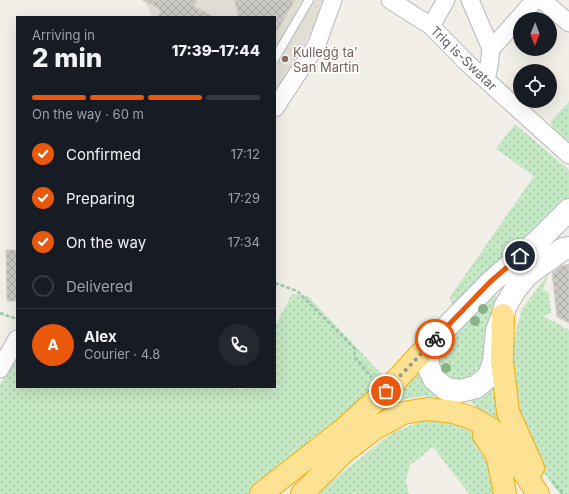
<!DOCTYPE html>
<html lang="en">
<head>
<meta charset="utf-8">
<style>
	body { margin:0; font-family:Inter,sans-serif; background:#242831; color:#f1f3f6; height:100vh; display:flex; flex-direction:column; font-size:15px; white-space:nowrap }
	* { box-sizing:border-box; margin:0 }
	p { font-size:13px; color:#9ea1a6 }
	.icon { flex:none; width:22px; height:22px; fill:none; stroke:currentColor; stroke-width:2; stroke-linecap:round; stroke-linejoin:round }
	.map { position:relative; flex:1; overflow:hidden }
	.side { position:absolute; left:16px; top:16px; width:260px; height:372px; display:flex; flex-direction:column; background:#171b24; border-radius:0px; box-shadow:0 4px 16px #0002 }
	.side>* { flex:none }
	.needle { width:26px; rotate:181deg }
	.fabs { position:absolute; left:513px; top:12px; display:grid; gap:8px }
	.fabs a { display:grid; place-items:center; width:44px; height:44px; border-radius:50%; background:#171b24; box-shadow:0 4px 16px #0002; font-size:20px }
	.pin { position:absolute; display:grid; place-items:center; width:34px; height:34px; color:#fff; margin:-17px; border:2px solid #fff; border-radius:50%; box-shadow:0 1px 4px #0007 }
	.courier { position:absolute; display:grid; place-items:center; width:40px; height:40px; margin:-20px; border:3px solid #ea580c; border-radius:50%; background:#fff; color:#222; box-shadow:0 1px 5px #0007 }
	.headline em { font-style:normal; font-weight:800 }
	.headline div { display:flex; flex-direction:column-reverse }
	.headline { display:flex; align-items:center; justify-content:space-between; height:68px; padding:0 16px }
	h1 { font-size:26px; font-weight:800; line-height:30px }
	.bar { display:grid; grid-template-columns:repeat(4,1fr); gap:6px 4px; align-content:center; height:48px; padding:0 16px }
	.bar i { height:5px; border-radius:3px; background:#363941 }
	.bar .active { background:#ea580c }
	.bar p { grid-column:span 4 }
	.line { display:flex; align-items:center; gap:10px; padding:0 16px; border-top:1px solid #363941 }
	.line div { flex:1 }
	.round { display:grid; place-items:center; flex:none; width:42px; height:42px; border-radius:21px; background:#242831 }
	ol { padding:0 16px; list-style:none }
	li { display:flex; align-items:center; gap:12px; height:44px }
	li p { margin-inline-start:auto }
	li .icon { padding:4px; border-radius:50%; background:#ea580c; color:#fff; stroke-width:4 }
	li:last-child { color:#9ea1a6 }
	li i { width:22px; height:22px; border:2px solid #363941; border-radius:50% }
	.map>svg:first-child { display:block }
	.education { fill:#e1ded6 }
	.grass { fill:url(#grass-dots) }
	.building { fill:url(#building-cross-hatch); stroke:#d6d1c6 }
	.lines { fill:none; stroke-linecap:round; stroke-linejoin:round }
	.lane-casing { stroke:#b5b8bc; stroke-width:10 }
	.street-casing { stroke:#b5b8bc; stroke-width:19 }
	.secondary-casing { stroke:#b6babf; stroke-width:24 }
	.highway-casing { stroke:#f9ab00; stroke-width:24 }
	.path { stroke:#9cc7a9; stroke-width:2.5; stroke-dasharray:4 2; stroke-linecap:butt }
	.lane { stroke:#fff; stroke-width:8 }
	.street { stroke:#fff; stroke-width:17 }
	.secondary { stroke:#fff; stroke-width:22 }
	.highway { stroke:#fde293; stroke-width:22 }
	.tree { fill:#89b387 }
	.done { stroke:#929495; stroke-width:4; stroke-dasharray:0 7.2 }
	.route { stroke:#ea580c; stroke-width:5 }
	.education-dot { fill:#8d6e63; stroke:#fff; stroke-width:1.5 }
	.labels { text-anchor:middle; stroke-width:3; stroke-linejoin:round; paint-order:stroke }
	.education-label { font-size:13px; fill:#785e54; stroke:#fff; text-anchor:start }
	.street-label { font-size:13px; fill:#5f6368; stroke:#fff }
</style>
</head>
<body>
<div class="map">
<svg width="569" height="494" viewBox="0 0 569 494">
	<defs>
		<pattern id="grass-dots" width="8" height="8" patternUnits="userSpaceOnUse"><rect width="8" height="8" fill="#c5e8c5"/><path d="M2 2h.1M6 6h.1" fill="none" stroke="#a3c0a4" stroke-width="1.8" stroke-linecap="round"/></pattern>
		<pattern id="building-cross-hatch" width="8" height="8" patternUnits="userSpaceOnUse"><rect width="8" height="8" fill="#cccac5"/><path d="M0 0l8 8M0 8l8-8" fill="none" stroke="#a9a8a4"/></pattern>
	</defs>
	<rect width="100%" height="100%" fill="#f1efe8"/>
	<!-- education -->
	<path class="education" d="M144,0H325V2L321,3L317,17L316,25L275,93V17H152Z"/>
	<!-- grass -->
	<path class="grass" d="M569,101V142L552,129L551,121Z
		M515,124L569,170V200L452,308L450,297L534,176L496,149Z
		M549,273L543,289L549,293L551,313L542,316L557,323L569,330V494H560L545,475L521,425L513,385L514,340L522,309Z
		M292,294L308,296L389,382L255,494H0V385L17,350V387H235L240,390L242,387H275V326Z
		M489,295L496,296L500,304L481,375L453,383L439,370L438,354L442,343Z
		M420,362L437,388L497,370L508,425L500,428L470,401L450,400L424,396L400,400L384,406Z
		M423,421L454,423L477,434L502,494H469L433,447L410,465L406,481L409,494H358L353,493V494H316L393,432Z"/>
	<!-- building -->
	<path class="building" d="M142,0H197L194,6L214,17H158L161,10Z
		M234,0H295L275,35V17H239Z
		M6,250H17V301H7Z
		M569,264V323L557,317L552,273L561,266Z"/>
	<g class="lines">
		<defs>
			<path id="lane" d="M275,58L309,0"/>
			<path id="street" d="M390,0L431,26L465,61L569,155
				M470,0L491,49L489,66L486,80
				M542,0L569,23
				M431,26L446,0
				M491,49L535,0
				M275,108L317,44L333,0
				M0,369L17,339"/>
			<path id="secondary" d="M569,210L540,239L491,282L426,348L428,366L434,379L446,389L460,391L476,387L489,376L494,361L497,330L503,315L505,307L515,290L527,275L563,249L569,248"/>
			<path id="highway" d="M503,315L502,361L508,412L533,468
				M484,435L497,455L503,482L505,494
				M261,494L344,429L386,391L426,348
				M302,494L344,452L374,429L403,413L427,409L454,412L474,419L491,429L498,437L514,457L538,494"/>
		</defs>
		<!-- lane casing -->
		<use href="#lane" class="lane-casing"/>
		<!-- street casing -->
		<use href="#street" class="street-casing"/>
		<!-- secondary casing -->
		<use href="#secondary" class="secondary-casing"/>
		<!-- highway casing -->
		<use href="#highway" class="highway-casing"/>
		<!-- path -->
		<path class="path" d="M275,283L297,291L355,349L354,357L372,377
			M0,313L17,319
			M552,481L563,494"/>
		<!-- lane -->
		<use href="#lane" class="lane"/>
		<!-- street -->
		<use href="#street" class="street"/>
		<!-- secondary -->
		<use href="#secondary" class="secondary"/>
		<!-- highway -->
		<use href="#highway" class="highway"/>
	</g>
	<!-- trees -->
	<g class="tree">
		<circle cx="483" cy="309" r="5"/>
		<circle cx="475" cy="321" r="5"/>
		<circle cx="446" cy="368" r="5"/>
	</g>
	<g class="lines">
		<!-- done -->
		<path class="done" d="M386,391L435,339"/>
		<!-- route -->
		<path class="route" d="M435,339L490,282L520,256"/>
	</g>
	<!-- markers -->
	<circle class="education-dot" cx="285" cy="59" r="4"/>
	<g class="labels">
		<!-- education labels -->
		<g class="education-label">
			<text x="293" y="57">Kulleġġ ta'<tspan x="293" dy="15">San Martin</tspan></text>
		</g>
		<!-- street labels -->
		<g class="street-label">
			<text transform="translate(464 58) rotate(44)" y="5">Triq is-Swatar</text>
		</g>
	</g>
</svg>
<div class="fabs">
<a><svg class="needle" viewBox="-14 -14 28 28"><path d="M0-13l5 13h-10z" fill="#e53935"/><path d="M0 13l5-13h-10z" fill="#9ea1a6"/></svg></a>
<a><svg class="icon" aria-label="locate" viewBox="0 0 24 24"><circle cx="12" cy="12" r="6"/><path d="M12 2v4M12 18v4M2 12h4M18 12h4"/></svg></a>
</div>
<div class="pin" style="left:386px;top:391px;background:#ea580c"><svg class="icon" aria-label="bag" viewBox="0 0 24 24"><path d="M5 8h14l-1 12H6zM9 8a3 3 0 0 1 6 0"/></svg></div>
<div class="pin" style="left:520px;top:256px;background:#1f2937"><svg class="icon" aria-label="home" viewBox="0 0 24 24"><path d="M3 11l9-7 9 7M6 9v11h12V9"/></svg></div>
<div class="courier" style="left:435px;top:339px"><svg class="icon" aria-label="bike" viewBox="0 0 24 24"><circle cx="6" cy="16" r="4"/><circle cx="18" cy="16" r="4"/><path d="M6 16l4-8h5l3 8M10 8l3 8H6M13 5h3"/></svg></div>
<section class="side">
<div class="headline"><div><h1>2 min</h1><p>Arriving in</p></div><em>17:39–17:44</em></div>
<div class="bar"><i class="active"></i><i class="active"></i><i class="active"></i><i></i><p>On the way · 60 m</p></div>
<ol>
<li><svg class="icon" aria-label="check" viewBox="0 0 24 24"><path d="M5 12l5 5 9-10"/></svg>Confirmed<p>17:12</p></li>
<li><svg class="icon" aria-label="check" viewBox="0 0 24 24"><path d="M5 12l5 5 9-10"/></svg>Preparing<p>17:29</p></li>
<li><svg class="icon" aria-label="check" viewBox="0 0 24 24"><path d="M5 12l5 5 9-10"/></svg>On the way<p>17:34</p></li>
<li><i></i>Delivered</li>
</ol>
<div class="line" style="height:72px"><b class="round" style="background:#ea580c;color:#fff">A</b><div><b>Alex</b><p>Courier · 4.8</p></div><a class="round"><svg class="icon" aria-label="phone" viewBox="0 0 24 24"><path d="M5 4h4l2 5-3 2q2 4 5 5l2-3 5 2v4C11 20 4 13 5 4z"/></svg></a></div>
</section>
</div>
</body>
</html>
